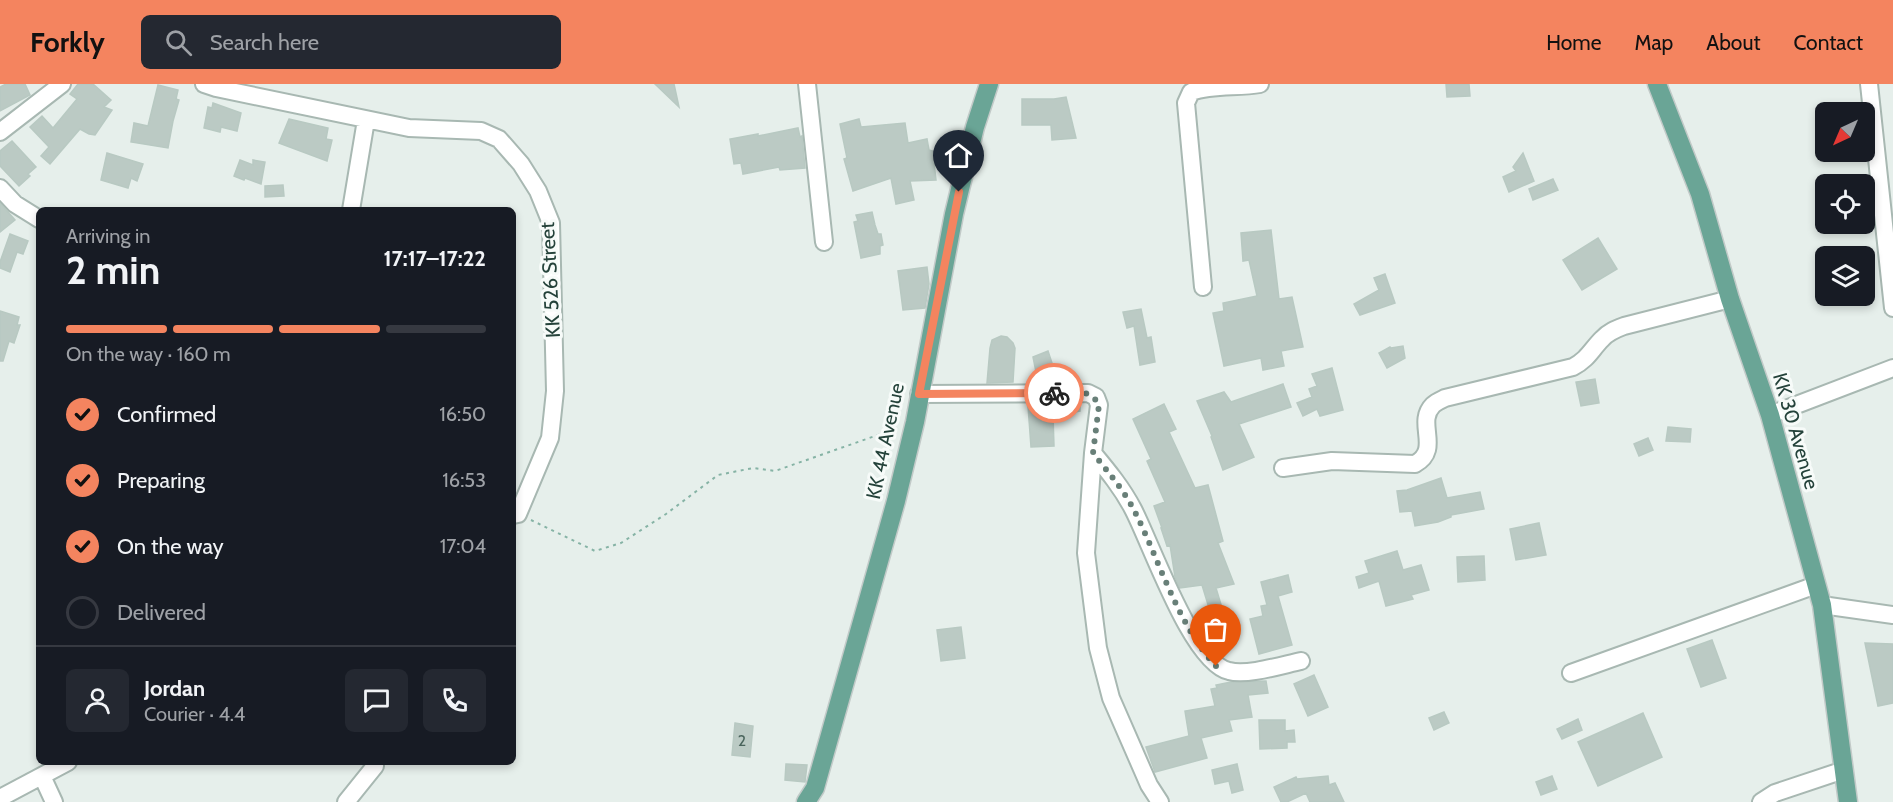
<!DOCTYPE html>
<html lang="en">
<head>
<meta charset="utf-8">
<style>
	body { margin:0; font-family:Cabin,sans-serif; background:#242831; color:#f1f3f6; height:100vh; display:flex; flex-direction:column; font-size:22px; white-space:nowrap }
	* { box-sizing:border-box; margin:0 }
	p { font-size:20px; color:#9ea1a6 }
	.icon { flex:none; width:33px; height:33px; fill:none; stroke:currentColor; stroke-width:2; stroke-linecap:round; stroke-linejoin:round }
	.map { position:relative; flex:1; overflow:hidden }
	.side { position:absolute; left:36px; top:123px; width:480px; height:558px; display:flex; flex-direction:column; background:#171b24; border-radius:9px; box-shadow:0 3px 9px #0003 }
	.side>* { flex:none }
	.needle { width:39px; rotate:224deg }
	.buttons { position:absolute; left:1815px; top:18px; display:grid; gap:12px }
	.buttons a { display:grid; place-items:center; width:60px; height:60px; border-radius:9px; background:#171b24; box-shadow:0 3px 9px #0003; font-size:30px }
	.pin { position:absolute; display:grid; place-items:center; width:51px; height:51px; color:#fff; margin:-62px -26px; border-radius:50% 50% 50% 0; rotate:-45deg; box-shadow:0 0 6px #0007 }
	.pin .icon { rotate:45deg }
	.courier { position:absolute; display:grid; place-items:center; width:60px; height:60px; margin:-30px; border:4px solid #f4845f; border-radius:50%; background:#fff; color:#222; box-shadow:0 2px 8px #0007 }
	.head em { font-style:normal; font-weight:800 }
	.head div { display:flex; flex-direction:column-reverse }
	.head { display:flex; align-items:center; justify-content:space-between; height:102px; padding:0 30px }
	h1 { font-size:39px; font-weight:800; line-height:45px }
	.bar { display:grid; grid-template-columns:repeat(4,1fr); gap:9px 6px; align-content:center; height:72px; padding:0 30px }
	.bar i { height:8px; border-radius:4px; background:#363941 }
	.bar .active { background:#f4845f }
	.bar p { grid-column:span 4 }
	.line { display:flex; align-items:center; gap:15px; padding:0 30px; border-top:2px solid #363941 }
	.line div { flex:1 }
	.round { display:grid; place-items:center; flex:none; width:63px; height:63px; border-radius:9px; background:#242831 }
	ol { padding:0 30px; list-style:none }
	li { display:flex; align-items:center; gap:18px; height:66px }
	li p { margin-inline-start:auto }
	li .icon { padding:6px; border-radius:50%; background:#f4845f; color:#111; stroke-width:4 }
	li:last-child { color:#9ea1a6 }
	li i { width:33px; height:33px; border:3px solid #363941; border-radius:50% }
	header { display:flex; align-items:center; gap:36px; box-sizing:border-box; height:84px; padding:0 30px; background:#f4845f; color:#111 }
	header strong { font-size:28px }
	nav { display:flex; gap:33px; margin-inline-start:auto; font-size:21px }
	.search { width:420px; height:54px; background:#242831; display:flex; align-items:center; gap:15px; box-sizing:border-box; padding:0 21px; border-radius:9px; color:#9ea1a6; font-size:22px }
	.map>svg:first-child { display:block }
	.building { fill:#bbcac4; stroke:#b8c9c2; stroke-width:1.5 }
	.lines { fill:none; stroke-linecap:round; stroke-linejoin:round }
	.minor-casing { stroke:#a8b8b2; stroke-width:20 }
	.major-casing { stroke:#c2cac8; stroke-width:21 }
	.path { stroke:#86b3a5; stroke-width:2; stroke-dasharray:3 4.5; stroke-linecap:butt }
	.minor { stroke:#fff; stroke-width:16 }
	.major { stroke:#6aa596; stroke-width:18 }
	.done { stroke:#687f78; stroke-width:6; stroke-dasharray:0 10.8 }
	.route { stroke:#f4845f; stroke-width:8 }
	.labels { text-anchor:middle; stroke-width:6; stroke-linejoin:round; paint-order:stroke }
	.number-label { font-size:16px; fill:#4a645c }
	.street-label { font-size:20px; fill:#24423a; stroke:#f7fbf9 }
</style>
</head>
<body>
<header>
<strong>Forkly</strong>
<div class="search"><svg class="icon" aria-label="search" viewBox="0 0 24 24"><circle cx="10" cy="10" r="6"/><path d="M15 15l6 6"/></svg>Search here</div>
<nav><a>Home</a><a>Map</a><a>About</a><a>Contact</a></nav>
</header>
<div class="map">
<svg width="1893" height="718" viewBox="0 0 1893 718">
	<rect width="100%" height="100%" fill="#e6efeb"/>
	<!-- building -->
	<path class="building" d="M6,0H25L30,11L0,27V3Z
		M78,0H93L111,16L104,23L112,26L95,51L89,50L80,45L50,80L41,72L49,63L30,43L42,32L53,44L77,15L70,10Z
		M655,0H674L679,23Z
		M1446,0H1469L1470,12L1447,13Z
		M158,1L178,6L176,15L179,16L173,37L168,64L131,58L134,39L148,42Z
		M1066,13L1076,54L1052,56L1051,41H1022V15H1054Z
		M213,19L241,29L237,47L221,43L220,48L204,44L208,23L212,24Z
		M289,35L328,44L326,55L332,56L327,77L279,59Z
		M859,35L861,43L905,39L908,59L927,55L929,66L933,67L936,79H934L936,96L910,97L914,116L896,120L891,94L853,107L844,75L847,74L840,40Z
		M798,44L800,53L802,52L805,84L780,86L779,83L743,90L741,79L734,80L730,55L758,50V52Z
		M12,57L36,83L28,90L30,92L19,102L0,82V67Z
		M107,69L143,80L137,97L131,94L128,104L101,96Z
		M1523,69L1534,97L1509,108L1503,93L1516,87L1513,83Z
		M240,76L253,81V76L265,78L261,100L245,94L244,96L234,92Z
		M1553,95L1558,106L1533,116L1529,105Z
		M283,101L284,112L265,113V102Z
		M0,119L15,136L0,148Z
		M872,128L875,141L878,150H881L883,161L880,162V170L861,174L854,138L858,137L856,131Z
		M1271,146L1279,215L1292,213L1303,263L1281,267L1284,282L1263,286L1261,274L1224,282L1213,229L1224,227L1223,219L1257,212L1249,176L1243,177L1241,149Z
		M10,150L28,157L23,170L17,168L10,188L0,184V178Z
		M1598,154L1617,185L1582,206L1563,176Z
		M927,183L929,200L925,224L903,226L898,187Z
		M1385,190L1395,219L1360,231L1354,220L1379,206L1374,194Z
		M1141,225L1147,254L1151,253L1155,278L1140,281L1134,242L1127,244L1123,228Z
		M0,227L19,233L17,241H20L14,259L9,257L3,277H0Z
		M1001,252L1007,253L1013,259L1015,264L1013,298L987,299L990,264L992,256Z
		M1403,262L1405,274L1387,284L1379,269L1390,263L1391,264Z
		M1048,267L1052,279L1037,293L1033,273Z
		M1332,284L1343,326L1320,332L1317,325L1303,332L1297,319L1312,313L1309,305L1317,302L1312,290Z
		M1595,295L1599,319L1581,322L1576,298Z
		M1283,300L1291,323L1239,340L1254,373L1223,386L1211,353L1212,352L1197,317L1224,308L1231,318Z
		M1080,320V327L1053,331L1054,362L1031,363L1028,322Z
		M1164,320L1176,345L1169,348L1195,404L1208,401L1223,457L1218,459L1234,500L1216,504L1225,534L1213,537L1202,501L1180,504L1175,493L1170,461L1167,462L1161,444H1162L1154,422L1165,418L1147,377L1151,375L1133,335Z
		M1668,343L1691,345L1690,358L1666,357Z
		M1648,354L1653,366L1639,372L1634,360Z
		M1441,394L1447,414L1480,408L1484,425L1451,431V433L1438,438L1415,442L1412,427L1400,428L1397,407L1407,406Z
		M1539,439L1546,471L1516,476L1510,445Z
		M1397,467L1403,486L1421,481L1429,506L1411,511L1413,515L1386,522L1379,497L1359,504L1356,493L1369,489L1365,477Z
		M1484,472L1485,496L1458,498L1457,473Z
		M1288,491L1292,508L1278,512L1292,561L1259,570L1250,535L1263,532L1261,522L1267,521L1261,498Z
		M961,543L965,574L941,577L937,546Z
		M1712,556L1726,594L1701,603L1687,565Z
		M1865,559L1893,560V619L1878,622Z
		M1314,591L1328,623L1308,632L1294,600Z
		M1266,597L1268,609L1248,611L1252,633L1229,636L1232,647L1201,654L1207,674L1155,688L1146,663L1189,652L1185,627L1215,622L1211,605L1217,604L1216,601L1231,598Z
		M1444,628L1449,639L1434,646L1429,634Z
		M1643,629L1662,673L1598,702L1578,658Z
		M1578,635L1582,646L1562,655L1557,645Z
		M1259,636H1285V647L1294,646L1295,658H1287V664L1260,665Z
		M735,639L753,642L750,673L732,671Z
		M786,680L807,681L805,698L785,696Z
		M1237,680L1243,706L1232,709L1229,697L1215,700L1212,686Z
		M1328,692L1329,701L1335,699L1344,718H1310L1306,709L1287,718H1281L1274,703L1296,693L1297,695Z
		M1552,692L1557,705L1541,711L1536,698Z"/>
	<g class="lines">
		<defs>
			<path id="minor" d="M204,0L216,4L409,44L481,47L499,55L521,80L538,107L551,139L555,307L550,354L518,430L513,431
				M807,0L824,158
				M1869,0L1893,224
				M0,48L62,0
				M0,104L15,120L39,135
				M351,126L366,36
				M1203,203L1186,19L1191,8C1213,0 1237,4 1260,0
				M919,310L1088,309L1096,313L1099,321L1093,369C1108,387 1122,404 1133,425C1151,459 1192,579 1229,587C1247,592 1282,581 1301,577
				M1770,331L1893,284
				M1093,369L1086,469L1098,564L1111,614L1149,701L1160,718
				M1283,384L1332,377L1415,380C1442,365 1415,339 1433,321C1436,318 1441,316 1445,314L1573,283C1588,275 1591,266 1602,255C1608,248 1616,245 1624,242L1730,215
				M1822,521L1893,531
				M1571,589L1816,501
				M42,692L54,718
				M0,714L68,678
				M346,718L375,682
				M1761,718L1775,709L1844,686"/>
			<path id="major" d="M1657,0L1700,110L1730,215L1770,331L1822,521L1848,718
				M806,718L815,704L896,417L915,338L954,130L975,43L989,0"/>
		</defs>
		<!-- minor casing -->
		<use href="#minor" class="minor-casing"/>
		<!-- major casing -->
		<use href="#major" class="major-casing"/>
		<!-- path -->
		<path class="path" d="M531,436L595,467L621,459L666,430L718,391L753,384L775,387L898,344"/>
		<!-- minor -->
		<use href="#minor" class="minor"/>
		<!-- major -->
		<use href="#major" class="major"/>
	</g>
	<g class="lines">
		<!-- done -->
		<path class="done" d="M1054,309C1071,309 1090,303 1099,321L1093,369C1108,388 1123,405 1134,426C1159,475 1178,542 1216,582"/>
		<!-- route -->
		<path class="route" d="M959,108L919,310L1054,309"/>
	</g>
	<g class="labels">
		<!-- number labels -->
		<g class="number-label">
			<text x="742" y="662">2</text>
		</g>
		<!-- street labels -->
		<g class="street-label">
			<text transform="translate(550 196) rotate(-93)" y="7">KK 526 Street</text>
			<text transform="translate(1796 347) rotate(74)" y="7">KK 30 Avenue</text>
			<text transform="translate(885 357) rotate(-78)" y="7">KK 44 Avenue</text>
		</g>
	</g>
</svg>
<div class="buttons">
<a><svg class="needle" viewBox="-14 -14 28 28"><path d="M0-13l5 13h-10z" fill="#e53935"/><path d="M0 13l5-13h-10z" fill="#9ea1a6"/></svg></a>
<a><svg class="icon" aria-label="locate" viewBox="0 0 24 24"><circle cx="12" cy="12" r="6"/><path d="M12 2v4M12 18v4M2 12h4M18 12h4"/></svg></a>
<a><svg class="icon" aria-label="layers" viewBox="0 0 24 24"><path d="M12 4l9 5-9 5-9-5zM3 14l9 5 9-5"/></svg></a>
</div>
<div class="pin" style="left:1216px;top:582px;background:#ea580c"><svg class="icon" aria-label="bag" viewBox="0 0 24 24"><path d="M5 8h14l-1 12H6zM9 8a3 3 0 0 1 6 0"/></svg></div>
<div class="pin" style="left:959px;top:108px;background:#1f2937"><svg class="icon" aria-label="home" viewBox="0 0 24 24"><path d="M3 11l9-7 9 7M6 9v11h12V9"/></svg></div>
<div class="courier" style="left:1054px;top:309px"><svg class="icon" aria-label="bike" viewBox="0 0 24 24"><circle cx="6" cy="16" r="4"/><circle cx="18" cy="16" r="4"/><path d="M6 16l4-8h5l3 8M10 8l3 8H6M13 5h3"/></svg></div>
<section class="side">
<div class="head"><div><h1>2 min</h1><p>Arriving in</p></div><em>17:17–17:22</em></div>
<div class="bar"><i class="active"></i><i class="active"></i><i class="active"></i><i></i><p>On the way · 160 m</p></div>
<ol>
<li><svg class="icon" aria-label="check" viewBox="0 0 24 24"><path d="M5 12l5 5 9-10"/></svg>Confirmed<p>16:50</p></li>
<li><svg class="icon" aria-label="check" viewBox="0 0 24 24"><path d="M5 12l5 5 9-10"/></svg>Preparing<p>16:53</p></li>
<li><svg class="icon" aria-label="check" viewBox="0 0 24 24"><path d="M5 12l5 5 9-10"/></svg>On the way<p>17:04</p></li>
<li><i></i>Delivered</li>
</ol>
<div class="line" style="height:108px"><a class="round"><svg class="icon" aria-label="person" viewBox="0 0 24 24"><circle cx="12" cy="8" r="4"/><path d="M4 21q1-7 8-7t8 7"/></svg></a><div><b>Jordan</b><p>Courier · 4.4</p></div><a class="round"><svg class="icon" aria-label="chat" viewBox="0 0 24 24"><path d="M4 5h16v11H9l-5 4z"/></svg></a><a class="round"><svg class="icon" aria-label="phone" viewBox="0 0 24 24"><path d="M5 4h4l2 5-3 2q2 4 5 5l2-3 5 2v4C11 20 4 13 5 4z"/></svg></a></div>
</section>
</div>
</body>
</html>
